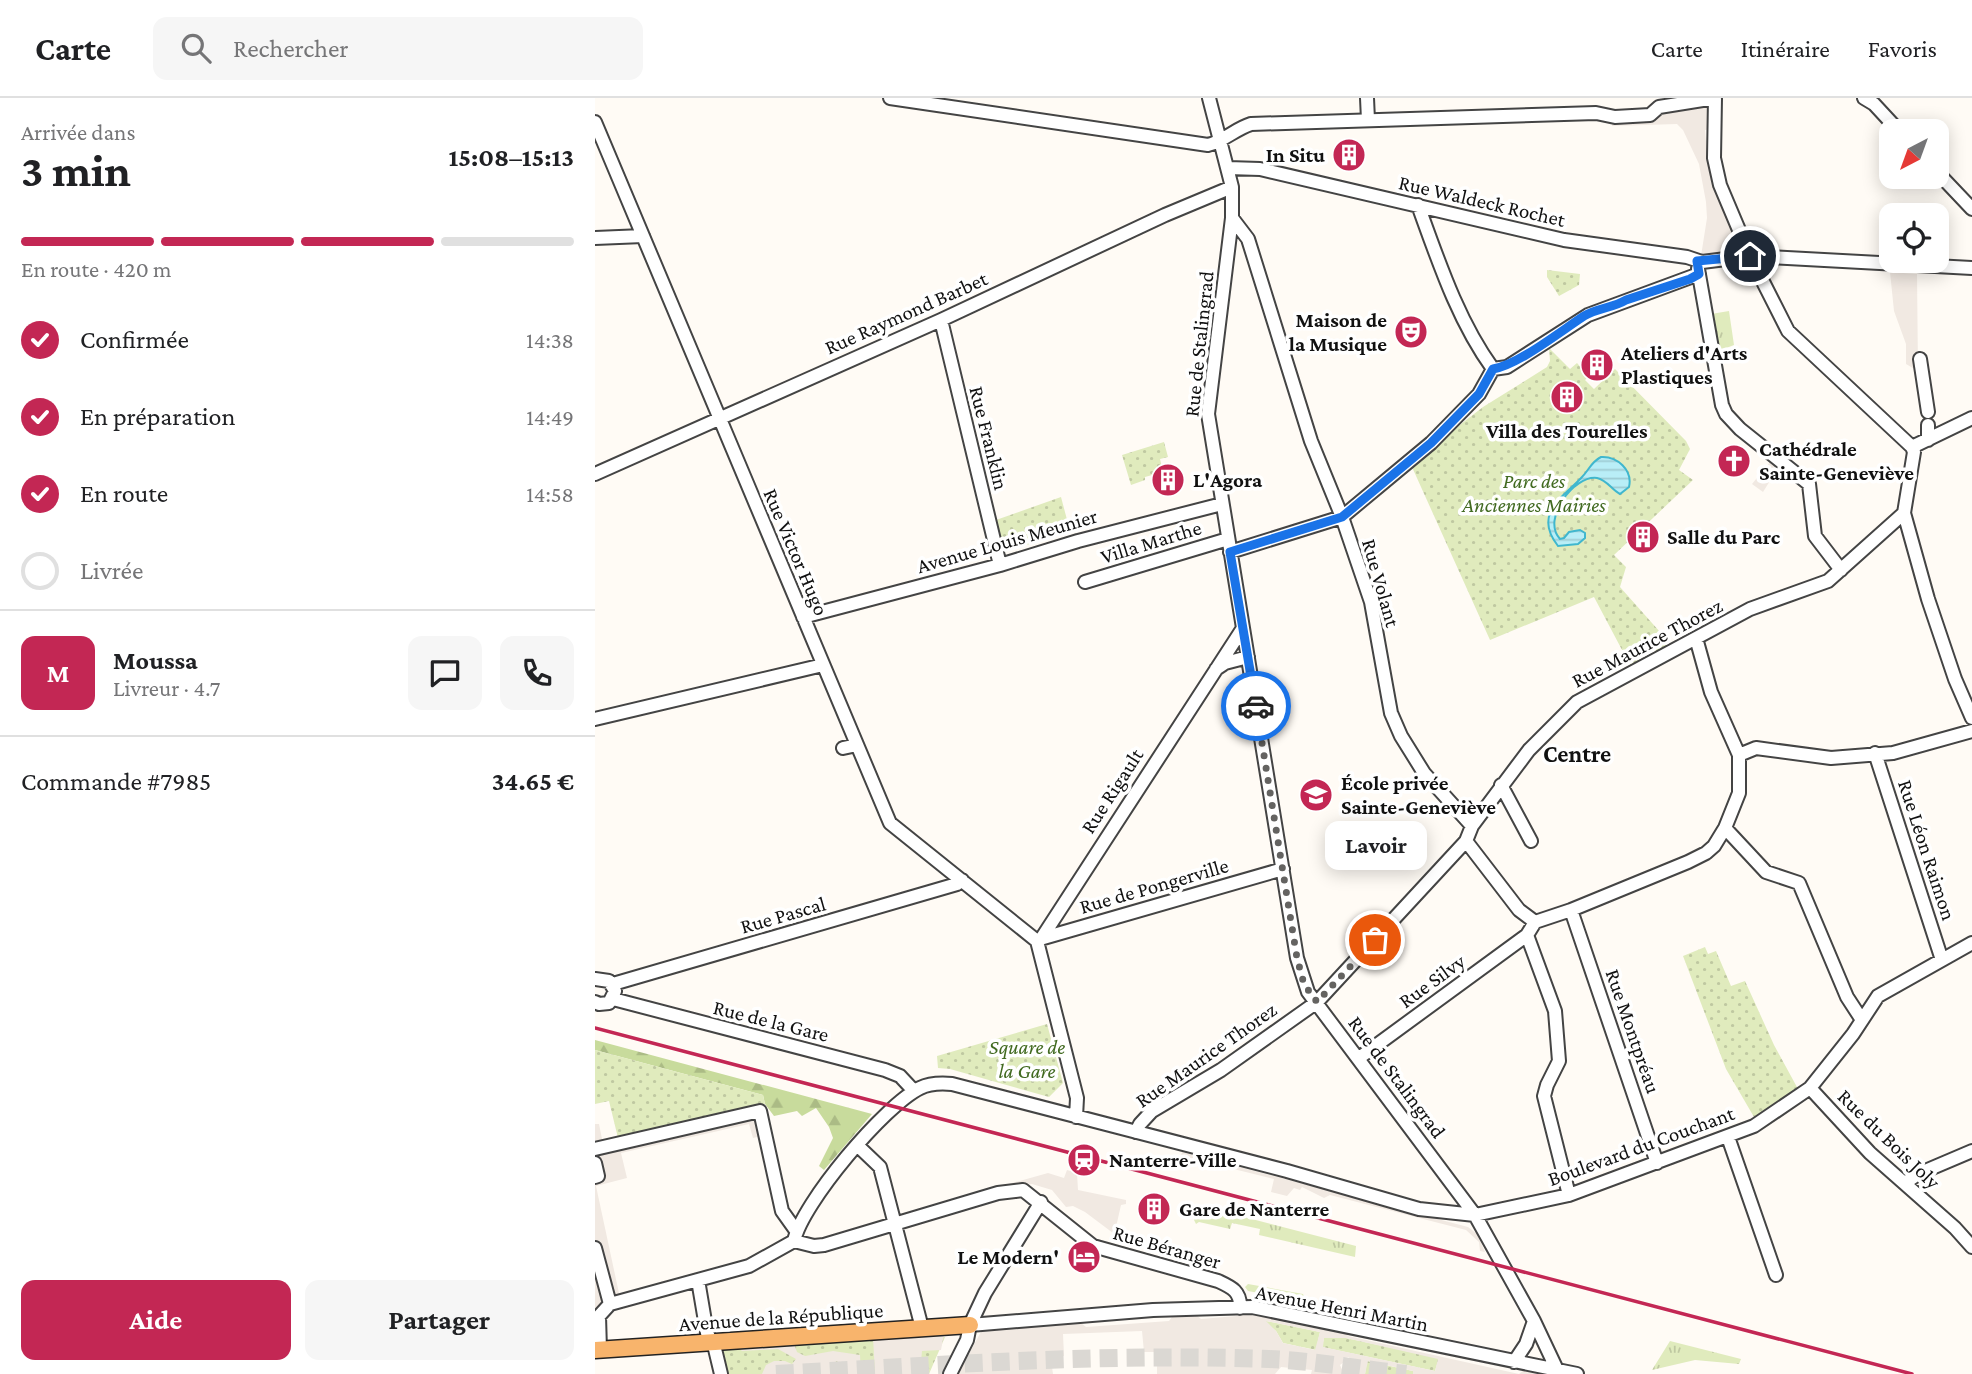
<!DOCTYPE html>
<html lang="fr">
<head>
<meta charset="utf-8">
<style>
	body { margin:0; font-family:"Crimson Pro",serif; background:#f6f6f6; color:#202124; height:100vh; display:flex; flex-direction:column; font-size:26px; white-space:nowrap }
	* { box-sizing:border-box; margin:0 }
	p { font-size:23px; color:#757577 }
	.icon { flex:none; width:38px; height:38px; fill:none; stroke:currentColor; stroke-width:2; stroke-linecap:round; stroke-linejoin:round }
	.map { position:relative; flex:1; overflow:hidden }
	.panel { display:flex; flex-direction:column; background:#fff; width:595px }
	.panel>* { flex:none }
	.needle { width:46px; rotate:221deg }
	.buttons { position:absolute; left:1284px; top:21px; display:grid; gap:14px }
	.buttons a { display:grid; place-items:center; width:70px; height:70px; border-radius:14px; background:#fff; box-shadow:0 4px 18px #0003; font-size:35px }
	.pin { position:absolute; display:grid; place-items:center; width:60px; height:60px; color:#fff; margin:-30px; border:4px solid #fff; border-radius:50%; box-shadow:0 2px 7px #0007 }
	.courier { position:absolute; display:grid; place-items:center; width:70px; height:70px; margin:-35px; border:5px solid #1a73e8; border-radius:50%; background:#fff; color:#222; box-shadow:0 2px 9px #0007 }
	.bubble { position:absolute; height:49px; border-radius:14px; background:#fff; box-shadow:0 4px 18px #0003; font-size:23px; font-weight:700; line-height:49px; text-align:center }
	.head em { font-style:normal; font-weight:700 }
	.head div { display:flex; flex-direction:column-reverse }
	.head { display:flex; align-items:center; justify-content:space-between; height:119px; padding:0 21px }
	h1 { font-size:46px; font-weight:700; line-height:52px }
	.bar { display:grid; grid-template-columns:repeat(4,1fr); gap:10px 7px; align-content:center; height:84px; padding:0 21px }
	.bar i { height:9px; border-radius:5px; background:#e0e0e0 }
	.bar .on { background:#c32754 }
	.bar p { grid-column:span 4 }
	.line { display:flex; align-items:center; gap:18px; padding:0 21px; border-top:2px solid #e0e0e0 }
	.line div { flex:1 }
	.round { display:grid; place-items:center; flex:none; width:74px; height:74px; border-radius:14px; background:#f6f6f6 }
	ol { padding:0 21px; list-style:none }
	li { display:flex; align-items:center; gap:21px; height:77px }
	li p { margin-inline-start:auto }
	li .icon { padding:7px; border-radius:50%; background:#c32754; color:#fff; stroke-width:4 }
	li:last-child { color:#757577 }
	li i { width:38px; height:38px; border:4px solid #e0e0e0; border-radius:50% }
	.cta { display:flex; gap:14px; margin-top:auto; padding:14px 21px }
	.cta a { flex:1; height:80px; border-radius:14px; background:#c32754; color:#fff; font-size:28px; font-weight:700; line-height:80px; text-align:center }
	.cta a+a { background:#f6f6f6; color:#202124 }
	header { display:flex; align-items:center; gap:42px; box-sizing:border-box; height:98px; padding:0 35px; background:#fff; border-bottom:2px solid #e0e0e0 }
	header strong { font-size:33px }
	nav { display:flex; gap:38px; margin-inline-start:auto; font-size:24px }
	.search { width:490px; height:63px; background:#f6f6f6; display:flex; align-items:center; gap:18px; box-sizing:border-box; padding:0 24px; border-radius:14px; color:#757577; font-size:26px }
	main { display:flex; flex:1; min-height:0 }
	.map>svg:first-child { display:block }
	.grass { fill:url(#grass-tufts) }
	.forest { fill:url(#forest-firs) }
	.park { fill:url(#park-dots) }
	.plaza { fill:#f1e9e2; fill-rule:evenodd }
	.water { fill:url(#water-rules); stroke:#40b7ce; stroke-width:2 }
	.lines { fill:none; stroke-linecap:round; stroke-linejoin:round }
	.highway-tunnel { stroke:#dbd8d3; stroke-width:18; stroke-dasharray:18 9; stroke-linecap:butt }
	.minor-casing { stroke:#444; stroke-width:16 }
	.major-casing { stroke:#222; stroke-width:19 }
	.minor { stroke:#fff; stroke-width:12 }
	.major { stroke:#f8b46c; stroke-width:16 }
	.rail { stroke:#c32754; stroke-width:3.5 }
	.done { stroke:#646361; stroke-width:7; stroke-dasharray:0 12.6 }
	.route { stroke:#1a73e8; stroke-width:9 }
	.labels { text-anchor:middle; stroke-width:7; stroke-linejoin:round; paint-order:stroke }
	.poi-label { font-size:21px; font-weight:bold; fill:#111; stroke:#fff; text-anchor:start }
	.street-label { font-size:21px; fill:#111; stroke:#fff }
	.park-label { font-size:21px; font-style:italic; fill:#416a20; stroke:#fff }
	.quarter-label { font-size:24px; font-weight:bold; fill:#111; stroke:#fff }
</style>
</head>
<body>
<header>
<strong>Carte</strong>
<div class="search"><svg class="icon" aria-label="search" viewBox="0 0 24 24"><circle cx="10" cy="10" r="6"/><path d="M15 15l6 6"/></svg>Rechercher</div>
<nav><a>Carte</a><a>Itinéraire</a><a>Favoris</a></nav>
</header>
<main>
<section class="panel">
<div class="head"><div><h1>3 min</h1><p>Arrivée dans</p></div><em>15:08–15:13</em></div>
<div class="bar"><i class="on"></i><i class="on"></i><i class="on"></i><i></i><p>En route · 420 m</p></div>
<ol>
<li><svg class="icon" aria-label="check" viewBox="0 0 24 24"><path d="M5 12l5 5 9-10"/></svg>Confirmée<p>14:38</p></li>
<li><svg class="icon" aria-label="check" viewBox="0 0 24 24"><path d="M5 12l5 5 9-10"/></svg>En préparation<p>14:49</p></li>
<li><svg class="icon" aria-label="check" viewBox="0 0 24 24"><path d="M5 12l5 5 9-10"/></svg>En route<p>14:58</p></li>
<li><i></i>Livrée</li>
</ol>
<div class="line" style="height:126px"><b class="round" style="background:#c32754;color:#fff">M</b><div><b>Moussa</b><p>Livreur · 4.7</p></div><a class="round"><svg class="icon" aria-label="chat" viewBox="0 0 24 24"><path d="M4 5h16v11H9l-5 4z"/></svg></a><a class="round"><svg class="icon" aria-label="phone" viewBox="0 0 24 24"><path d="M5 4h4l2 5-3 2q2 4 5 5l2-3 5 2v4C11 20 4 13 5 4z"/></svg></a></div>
<div class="line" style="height:91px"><div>Commande #7985</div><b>34.65 €</b></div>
<div class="cta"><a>Aide</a><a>Partager</a></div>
</section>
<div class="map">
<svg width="1377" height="1276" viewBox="0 0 1377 1276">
	<defs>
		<pattern id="grass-tufts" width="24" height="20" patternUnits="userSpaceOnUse" patternTransform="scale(1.75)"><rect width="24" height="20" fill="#e0ebbd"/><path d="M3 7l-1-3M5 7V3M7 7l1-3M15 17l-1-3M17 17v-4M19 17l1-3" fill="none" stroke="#bfc8a1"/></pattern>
		<pattern id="forest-firs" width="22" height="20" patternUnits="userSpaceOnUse" patternTransform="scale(1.75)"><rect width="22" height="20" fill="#c8db9c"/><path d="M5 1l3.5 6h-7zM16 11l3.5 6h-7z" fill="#abbb85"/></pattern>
		<pattern id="park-dots" width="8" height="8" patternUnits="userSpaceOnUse" patternTransform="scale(1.75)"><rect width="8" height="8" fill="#e0ebbd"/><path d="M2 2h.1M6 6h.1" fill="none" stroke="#bfc8a1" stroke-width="1.8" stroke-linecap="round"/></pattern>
		<pattern id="water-rules" width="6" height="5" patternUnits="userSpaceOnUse" patternTransform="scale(1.75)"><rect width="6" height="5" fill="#b9eef7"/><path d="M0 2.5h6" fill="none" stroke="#9ecbd3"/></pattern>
	</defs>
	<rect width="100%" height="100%" fill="#fffbf5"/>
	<!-- grass -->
	<path class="grass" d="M1134,213L1139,247L1121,254L1116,216Z
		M603,1107L761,1148L760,1159L664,1137L665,1131L637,1125L635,1131L604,1124L601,1126L599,1122Z
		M653,1186L708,1196L710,1201L707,1203L653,1193L650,1189Z
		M1075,1243L1146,1261L1144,1266L1100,1262L1057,1272Z"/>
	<!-- forest -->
	<path class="forest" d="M0,942L277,1016L229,1072L224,1068L238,1040L234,1029L221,1010L207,1018L202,1013L179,1018L170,1006L168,997L0,952Z"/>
	<!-- park -->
	<path class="park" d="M952,172L985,176L984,187L964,198L952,179Z
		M954,250L975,271L982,265L989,273L992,270L997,275L990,282L999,291L1020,271L1091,343L1095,351L1084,372L1098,382L1019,457L1031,469L1025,489L1065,534L1072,548L1061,554L1056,551L1043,558V563L1035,567L999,499L895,542L817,369L848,340L888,309L952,269L955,263Z
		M569,344L573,359L565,361L568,374L550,379V382L536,387L527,357Z
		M466,399L475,433L410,454L401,422Z
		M1110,849L1113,856L1121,853L1136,888L1150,883L1179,947L1203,991L1159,1019L1131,971L1088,858Z
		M452,926L468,985L454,999L355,971L343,970L342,958Z
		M0,952L168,997L170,1006L23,1040L14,1003L0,1006Z
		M671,1223L725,1234L721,1252L688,1245L681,1233L671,1225Z
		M350,1239L334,1276H133L128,1254L131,1249L198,1243Z
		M729,1240H751L844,1260L840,1273L727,1249Z
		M772,1263L818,1273V1276H770Z"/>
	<!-- plaza -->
	<path class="plaza" d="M1116,8L1117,31L1110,32L1112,56L1116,57L1150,153L1106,158L1112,120L1111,104L1104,66L1088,32L1082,26L1017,28V22L1059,21L1073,13Z
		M1295,174L1322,176L1323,273L1311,266V246L1299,213Z
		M1175,364L1183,370L1168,394L1157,386Z
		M168,1007L185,1077L166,1038L158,1040L154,1026L26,1055L32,1080L1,1088L25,1200L9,1205L0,1217V1026H4L8,1046L23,1040Z
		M587,1054L873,1129L882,1136L890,1154L885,1153L884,1144L871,1132L735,1097L729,1100L707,1089L705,1092L699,1090L692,1098L676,1094L679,1081L586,1058Z
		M472,1072L482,1075L483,1092L531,1102V1106L526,1107L521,1129L531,1136L528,1142L523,1140L521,1143L516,1139L518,1135L490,1114L478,1108L471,1109L457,1092L437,1086L411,1090L410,1087L453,1075L469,1080Z
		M646,1215L676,1218L678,1222L724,1231L727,1229L751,1233L753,1238L924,1276L929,1272L943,1276H818V1273L773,1263L770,1276H757L759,1270L754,1259L748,1260L749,1264L745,1267L749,1276H716L717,1272L686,1269L680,1276H562V1264H566L565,1254H549L547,1233L468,1236L469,1258L452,1259V1268L457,1269L458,1276H363L387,1232L486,1225L491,1229L574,1223L577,1219L596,1218L601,1217L606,1221L642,1218ZM671,1223L725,1234L720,1252L688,1245L681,1233ZM729,1240H751L843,1261L840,1273L728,1249Z
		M349,1236L346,1252L327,1253L326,1264L318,1276H280L278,1239Z
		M198,1243L202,1254L210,1258L238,1253L265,1257L266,1276H247L248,1273L242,1263L236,1267L239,1276H221V1273L211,1270L208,1272V1276H167L171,1267L179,1263H190L197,1266L201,1261L183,1251L147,1253L140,1247Z"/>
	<!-- water -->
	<path class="water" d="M1006,359C1022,358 1038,372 1034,389L1025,396C1017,392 1012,382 1002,380C979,377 946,421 965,441L969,440L974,434L985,432L990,435V440L983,446L963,448C937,415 969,399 987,379C994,372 996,364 1006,359Z"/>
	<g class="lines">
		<!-- highway-tunnel -->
		<path class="highway-tunnel" d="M181,1276C345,1267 510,1255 674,1261C719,1263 765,1271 811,1276"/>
		<defs>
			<path id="minor" d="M295,0L613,47C629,43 640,31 656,26L1001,15L1020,19L1055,17L1064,9L1120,0
				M614,0L637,89V120L613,316L702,860L713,894L880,1117L939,1223L964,1276
				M772,0L773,22
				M1120,0L1119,60L1125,87L1155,158L1193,233L1317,349L1319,354L1309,415L1333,501L1360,581L1377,620
				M1269,0L1279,6L1304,33
				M0,24L295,725L442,843L482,1000L481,1019
				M633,70L665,71L969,142L1092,159L1107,164L1155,158L1377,170
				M1342,74L1377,111
				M823,107C843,162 863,223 898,271
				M637,120L653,141L716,343L747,419L776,504L796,615L806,638L829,675L877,728
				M0,140L48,138
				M1103,171L1127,307L1131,316L1145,331L1214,386L1220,438L1246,472
				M346,222L405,467
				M1325,261L1333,314
				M1333,342V327
				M1317,349L1377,320
				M0,376L346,222L570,117L637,89
				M635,454L747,419L836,345L884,296L898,271L912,269L993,217L1104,176
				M490,484L633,441
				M208,519L405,467L483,443L627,406
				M621,571L630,565L653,559
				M0,621L228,567
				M248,650L262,647
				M1280,655L1347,862
				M1144,657L1161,650L1236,660L1298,655L1377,633
				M906,687L936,743
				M1130,730L1171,774L1204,785L1252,899L1267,922
				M871,743L924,812L940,824
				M976,812L1062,1065
				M932,837L960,913L964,963L952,987L949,998L974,1097
				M448,838L648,530
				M445,841L688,771
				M0,881L14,883L20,893L14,905L4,906L0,904
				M18,886L362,786L367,782
				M18,901L290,972L305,978L319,993
				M764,960L932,837L940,824L976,812L1093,764L1111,755L1119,748L1130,730L1144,695V657L1116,594L1101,540
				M1215,990L1275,1055L1360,1130L1377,1149
				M541,1034L545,1026L557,1013L626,972L722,904L871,743L877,728L934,652L982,604L1155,511L1233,483L1309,415
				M1133,1039L1181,1177
				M263,1048L285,1069L327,1230
				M0,1051L165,1013L187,1113L202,1134
				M0,1065L3,1078L0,1079
				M1310,1085L1323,1076L1377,1053
				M199,1143C207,1105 290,1007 325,990C335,985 346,985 357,986L692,1073L824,1111L880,1117L974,1097L1159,1028L1215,990L1258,936L1283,898L1377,845
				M199,1143L219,1148L229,1147L403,1095L428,1092L498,1148L623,1183C636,1189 646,1193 645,1210
				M0,1150L15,1206
				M103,1182L112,1235L120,1251L126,1276
				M375,1227L558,1212L657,1209L982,1276
				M5,1252L4,1218L15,1206L154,1168L199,1143
				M919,1264L931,1246L939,1223
				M355,1276L372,1242L375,1227L390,1195L446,1104"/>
			<path id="major" d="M0,1252L375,1227"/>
		</defs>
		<!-- minor casing -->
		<use href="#minor" class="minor-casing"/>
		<!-- major casing -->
		<use href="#major" class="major-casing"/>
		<!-- minor -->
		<use href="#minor" class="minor"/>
		<!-- major -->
		<use href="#major" class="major"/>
		<!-- rail -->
		<path class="rail" d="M0,930L1317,1276"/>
	</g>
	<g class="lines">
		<!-- done -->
		<path class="done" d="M661,608L702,860L709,886L722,904L780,842"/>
		<!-- route -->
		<path class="route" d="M661,608L635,454L747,419L836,345L884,296L898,271C923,267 966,233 989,218C1002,210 1018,210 1031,202L1095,181L1104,176L1102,163L1155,158"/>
	</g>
	<!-- icons -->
	<defs>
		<symbol id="building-disc" viewBox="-11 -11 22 22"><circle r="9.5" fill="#c32754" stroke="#fff"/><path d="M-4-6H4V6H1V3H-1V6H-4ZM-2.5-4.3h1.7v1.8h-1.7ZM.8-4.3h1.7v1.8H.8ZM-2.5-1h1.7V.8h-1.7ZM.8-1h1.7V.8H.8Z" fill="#fff"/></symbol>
		<symbol id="theatre-disc" viewBox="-11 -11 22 22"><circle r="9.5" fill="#c32754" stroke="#fff"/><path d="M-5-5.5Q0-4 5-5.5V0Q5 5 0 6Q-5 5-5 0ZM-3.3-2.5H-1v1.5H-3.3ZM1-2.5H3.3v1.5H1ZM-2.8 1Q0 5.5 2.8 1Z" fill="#fff"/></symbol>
		<symbol id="church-disc" viewBox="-11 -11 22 22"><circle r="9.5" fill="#c32754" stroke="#fff"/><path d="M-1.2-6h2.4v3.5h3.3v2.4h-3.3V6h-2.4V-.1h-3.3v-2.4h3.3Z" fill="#fff"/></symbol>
		<symbol id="school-disc" viewBox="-11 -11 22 22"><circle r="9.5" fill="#c32754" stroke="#fff"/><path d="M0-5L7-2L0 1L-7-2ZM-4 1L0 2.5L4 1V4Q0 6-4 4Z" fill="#fff"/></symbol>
		<symbol id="station-disc" viewBox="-11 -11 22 22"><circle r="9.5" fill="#c32754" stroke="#fff"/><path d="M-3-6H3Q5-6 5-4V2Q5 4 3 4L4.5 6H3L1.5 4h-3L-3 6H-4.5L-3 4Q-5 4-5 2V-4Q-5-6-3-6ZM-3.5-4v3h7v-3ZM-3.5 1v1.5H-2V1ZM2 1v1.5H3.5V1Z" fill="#fff"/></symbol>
		<symbol id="hotel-disc" viewBox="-11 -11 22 22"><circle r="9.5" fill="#c32754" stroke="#fff"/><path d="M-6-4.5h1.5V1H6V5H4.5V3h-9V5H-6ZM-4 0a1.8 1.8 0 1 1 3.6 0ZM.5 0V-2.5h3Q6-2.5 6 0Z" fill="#fff"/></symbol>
	</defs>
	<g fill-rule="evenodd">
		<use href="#building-disc" x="735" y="38" width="38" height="38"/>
		<use href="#theatre-disc" x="797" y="215" width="38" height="38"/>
		<use href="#building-disc" x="983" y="248" width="38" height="38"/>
		<use href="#building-disc" x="953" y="280" width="38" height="38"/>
		<use href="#church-disc" x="1120" y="344" width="38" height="38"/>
		<use href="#building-disc" x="554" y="363" width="38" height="38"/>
		<use href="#building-disc" x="1029" y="420" width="38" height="38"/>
		<use href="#school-disc" x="702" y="678" width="38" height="38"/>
		<use href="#station-disc" x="470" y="1043" width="38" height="38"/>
		<use href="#building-disc" x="540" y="1092" width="38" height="38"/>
		<use href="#hotel-disc" x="470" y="1140" width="38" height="38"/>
	</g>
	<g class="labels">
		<!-- poi labels -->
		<g class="poi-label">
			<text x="730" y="64" text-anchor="end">In Situ</text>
			<text x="792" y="229" text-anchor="end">Maison de<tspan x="792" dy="24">la Musique</tspan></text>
			<text x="1026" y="262">Ateliers d'Arts<tspan x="1026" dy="24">Plastiques</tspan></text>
			<text x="972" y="340" text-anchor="middle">Villa des Tourelles</text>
			<text x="1164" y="358">Cathédrale<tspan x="1164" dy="24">Sainte-Geneviève</tspan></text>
			<text x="598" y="389">L'Agora</text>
			<text x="1072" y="446">Salle du Parc</text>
			<text x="746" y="692">École privée<tspan x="746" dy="24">Sainte-Geneviève</tspan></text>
			<text x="514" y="1069">Nanterre-Ville</text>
			<text x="584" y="1118">Gare de Nanterre</text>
			<text x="464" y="1166" text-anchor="end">Le Modern'</text>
		</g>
		<!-- street labels -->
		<g class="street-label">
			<text transform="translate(887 103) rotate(13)" y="7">Rue Waldeck Rochet</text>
			<text transform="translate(311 215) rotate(-24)" y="7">Rue Raymond Barbet</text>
			<text transform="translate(604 246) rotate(-84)" y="7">Rue de Stalingrad</text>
			<text transform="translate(394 340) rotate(76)" y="7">Rue Franklin</text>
			<text transform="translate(412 443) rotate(-16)" y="7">Avenue Louis Meunier</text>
			<text transform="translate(556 444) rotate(-17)" y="7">Villa Marthe</text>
			<text transform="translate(201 454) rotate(67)" y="7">Rue Victor Hugo</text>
			<text transform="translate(786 485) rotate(74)" y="7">Rue Volant</text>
			<text transform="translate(1052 545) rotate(-28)" y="7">Rue Maurice Thorez</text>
			<text transform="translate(517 693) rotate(-57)" y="7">Rue Rigault</text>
			<text transform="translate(1332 752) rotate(72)" y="7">Rue Léon Raimon</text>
			<text transform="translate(559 788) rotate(-16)" y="7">Rue de Pongerville</text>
			<text transform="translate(188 817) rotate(-16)" y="7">Rue Pascal</text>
			<text transform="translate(837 883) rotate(-36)" y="7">Rue Silvy</text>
			<text transform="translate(176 923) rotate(14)" y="7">Rue de la Gare</text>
			<text transform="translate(1038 933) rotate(71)" y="7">Rue Montpréau</text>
			<text transform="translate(611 957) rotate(-35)" y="7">Rue Maurice Thorez</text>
			<text transform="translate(802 979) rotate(53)" y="7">Rue de Stalingrad</text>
			<text transform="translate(1294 1041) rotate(44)" y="7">Rue du Bois Joly</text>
			<text transform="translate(1046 1048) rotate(-20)" y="7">Boulevard du Couchant</text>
			<text transform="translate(572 1149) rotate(16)" y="7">Rue Béranger</text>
			<text transform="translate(747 1210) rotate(11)" y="7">Avenue Henri Martin</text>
			<text transform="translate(186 1219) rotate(-4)" y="7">Avenue de la République</text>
		</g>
		<!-- park labels -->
		<g class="park-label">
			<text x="939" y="390">Parc des<tspan x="939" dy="24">Anciennes Mairies</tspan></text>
			<text x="432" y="956">Square de<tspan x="432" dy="24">la Gare</tspan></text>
		</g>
		<!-- quarter labels -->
		<g class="quarter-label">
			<text x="982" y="664">Centre</text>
		</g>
	</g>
</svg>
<div class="buttons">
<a><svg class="needle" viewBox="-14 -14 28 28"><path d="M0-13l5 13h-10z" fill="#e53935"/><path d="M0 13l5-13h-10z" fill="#757577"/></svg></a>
<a><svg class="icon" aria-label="locate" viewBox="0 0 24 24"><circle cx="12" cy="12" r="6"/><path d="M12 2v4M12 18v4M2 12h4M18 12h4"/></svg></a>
</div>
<div class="pin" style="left:780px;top:842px;background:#ea580c"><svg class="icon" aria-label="bag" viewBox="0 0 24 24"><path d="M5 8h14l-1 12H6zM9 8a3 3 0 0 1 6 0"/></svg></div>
<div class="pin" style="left:1155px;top:158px;background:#1f2937"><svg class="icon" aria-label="home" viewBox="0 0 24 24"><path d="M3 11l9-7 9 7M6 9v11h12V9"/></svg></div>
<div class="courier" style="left:661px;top:608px"><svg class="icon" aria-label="car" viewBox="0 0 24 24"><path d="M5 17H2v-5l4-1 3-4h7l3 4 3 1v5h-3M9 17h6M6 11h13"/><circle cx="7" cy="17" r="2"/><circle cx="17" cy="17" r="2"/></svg></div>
<div class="bubble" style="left:730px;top:723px;width:102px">Lavoir</div>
</div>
</main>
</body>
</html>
